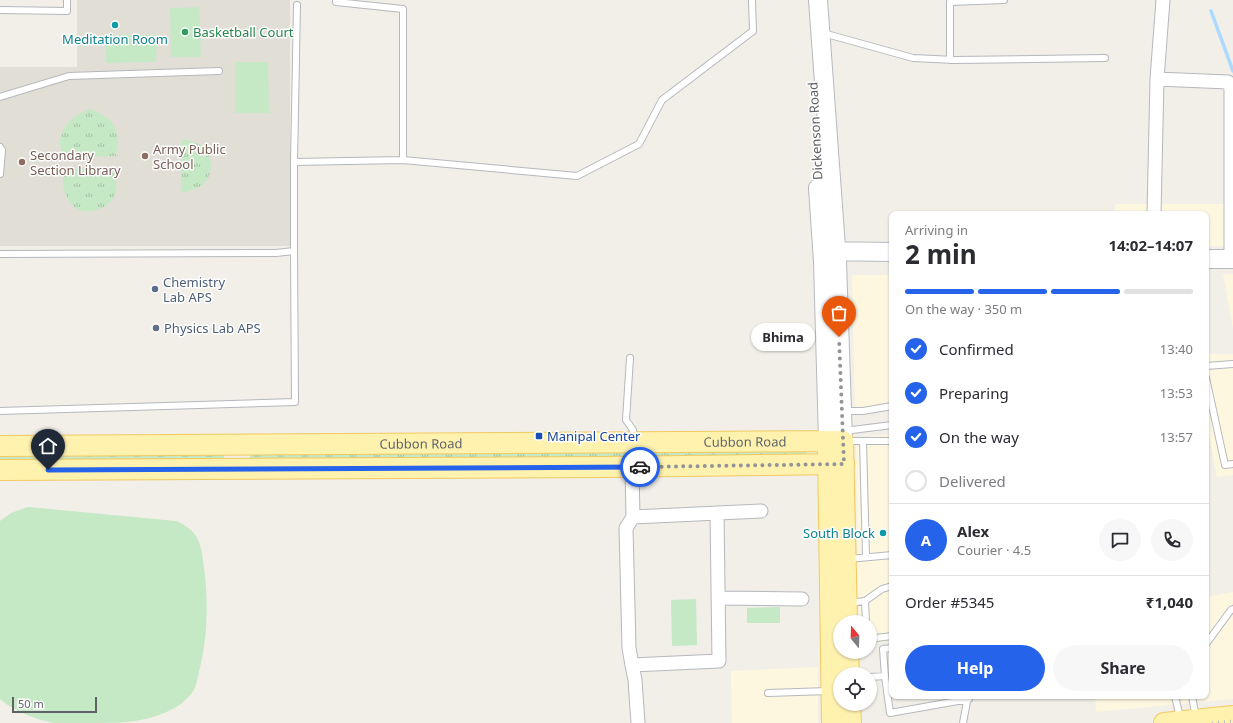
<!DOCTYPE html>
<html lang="en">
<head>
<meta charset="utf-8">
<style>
	body { margin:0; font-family:"Noto Sans",sans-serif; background:#f7f7f7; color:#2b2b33; height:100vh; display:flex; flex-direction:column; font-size:15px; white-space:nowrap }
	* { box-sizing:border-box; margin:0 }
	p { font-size:13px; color:#7c7c81 }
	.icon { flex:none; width:22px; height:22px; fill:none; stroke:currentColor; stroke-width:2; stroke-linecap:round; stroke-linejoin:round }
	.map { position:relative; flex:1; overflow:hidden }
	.sheet { position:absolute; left:889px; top:211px; width:320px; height:488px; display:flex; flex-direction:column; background:#fff; border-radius:8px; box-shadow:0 1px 3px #0004 }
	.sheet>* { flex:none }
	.needle { width:26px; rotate:341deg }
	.tools { position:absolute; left:833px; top:615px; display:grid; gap:8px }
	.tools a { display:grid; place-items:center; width:44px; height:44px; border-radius:50%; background:#fff; box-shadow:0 1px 3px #0004; font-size:20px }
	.scale { position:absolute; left:12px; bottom:10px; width:85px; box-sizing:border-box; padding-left:4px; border:2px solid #5f6368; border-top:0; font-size:11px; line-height:14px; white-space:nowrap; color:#5f6368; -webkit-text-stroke:3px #fff; paint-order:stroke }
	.pin { position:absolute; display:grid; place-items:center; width:34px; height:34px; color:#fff; margin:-41px -17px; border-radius:50% 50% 50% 0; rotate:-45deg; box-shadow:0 0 4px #0007 }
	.pin .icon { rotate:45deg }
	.courier { position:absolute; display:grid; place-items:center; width:40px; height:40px; margin:-20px; border:3px solid #2563eb; border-radius:50%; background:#fff; color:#222; box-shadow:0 1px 5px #0007 }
	.bubble { position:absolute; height:28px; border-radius:14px; background:#fff; box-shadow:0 1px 3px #0004; font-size:13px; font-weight:700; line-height:28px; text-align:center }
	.headline em { font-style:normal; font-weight:700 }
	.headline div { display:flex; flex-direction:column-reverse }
	.headline { display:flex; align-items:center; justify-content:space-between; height:68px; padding:0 16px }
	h1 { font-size:26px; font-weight:700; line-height:30px }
	.bar { display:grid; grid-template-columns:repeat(4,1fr); gap:6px 4px; align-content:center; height:48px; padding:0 16px }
	.bar i { height:5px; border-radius:3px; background:#e1e1e2 }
	.bar .on { background:#2563eb }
	.bar p { grid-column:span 4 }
	.line { display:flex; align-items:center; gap:10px; padding:0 16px; border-top:1px solid #e1e1e2 }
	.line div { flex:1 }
	.round { display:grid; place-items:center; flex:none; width:42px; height:42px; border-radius:21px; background:#f7f7f7 }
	ol { padding:0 16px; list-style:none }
	li { display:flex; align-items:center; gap:12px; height:44px }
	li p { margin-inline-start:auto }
	li .icon { padding:4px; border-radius:50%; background:#2563eb; color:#fff; stroke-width:4 }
	li:last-child { color:#7c7c81 }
	li i { width:22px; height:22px; border:2px solid #e1e1e2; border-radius:50% }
	.cta { display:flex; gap:8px; margin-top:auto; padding:8px 16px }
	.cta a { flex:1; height:46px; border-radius:24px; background:#2563eb; color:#fff; font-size:16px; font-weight:700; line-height:46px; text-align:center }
	.cta a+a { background:#f7f7f7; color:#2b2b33 }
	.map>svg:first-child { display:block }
	.commercial { fill:#fef7e0 }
	.education { fill:#e1ded6 }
	.grass { fill:url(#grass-tufts) }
	.garden { fill:#c5e8c5 }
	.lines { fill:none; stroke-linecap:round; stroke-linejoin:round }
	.stream { stroke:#aadaff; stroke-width:3.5 }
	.lane-casing { stroke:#b5b8bc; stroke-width:8 }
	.street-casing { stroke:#b5b8bc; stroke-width:15 }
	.secondary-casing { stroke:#b6babf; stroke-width:20 }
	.primary-casing { stroke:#f2c960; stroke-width:22 }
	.lane { stroke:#fff; stroke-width:6 }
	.street { stroke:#fff; stroke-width:13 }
	.secondary { stroke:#fff; stroke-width:18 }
	.primary { stroke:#fff2af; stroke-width:20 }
	.rail { stroke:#b6b7b8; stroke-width:3; stroke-dasharray:1 5; stroke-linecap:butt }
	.done { stroke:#929495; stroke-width:4; stroke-dasharray:0 7.2 }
	.route { stroke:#2563eb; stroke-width:5 }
	.culture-dot { fill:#0f9aa8; stroke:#fff; stroke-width:1.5 }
	.leisure-dot { fill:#2e9e5b; stroke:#fff; stroke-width:1.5 }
	.education-dot { fill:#8d6e63; stroke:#fff; stroke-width:1.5 }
	.service-dot { fill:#5c6f8a; stroke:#fff; stroke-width:1.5 }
	.transit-dot { fill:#1a4fb4; stroke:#fff; stroke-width:1.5 }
	.labels { text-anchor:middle; stroke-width:3; stroke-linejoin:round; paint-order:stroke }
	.leisure-label { font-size:13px; fill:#27864d; stroke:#fff; text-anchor:start }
	.culture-label { font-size:13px; fill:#0d838f; stroke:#fff }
	.street-label { font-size:13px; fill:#5f6368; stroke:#fff }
	.education-label { font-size:13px; fill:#785e54; stroke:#fff; text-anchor:start }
	.service-label { font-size:13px; fill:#4e5e75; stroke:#fff; text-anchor:start }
	.transit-label { font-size:13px; fill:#164399; stroke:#fff; text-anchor:start }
</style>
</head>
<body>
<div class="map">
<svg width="1233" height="723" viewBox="0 0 1233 723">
	<defs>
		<pattern id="grass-tufts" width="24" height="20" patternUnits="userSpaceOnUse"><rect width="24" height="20" fill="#c5e8c5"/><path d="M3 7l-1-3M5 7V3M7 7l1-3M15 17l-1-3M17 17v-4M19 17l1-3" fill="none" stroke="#a3c0a4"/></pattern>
	</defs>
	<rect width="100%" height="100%" fill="#f1efe8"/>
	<!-- commercial -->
	<path class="commercial" d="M1115,204H1233V246H1206V214H1115Z
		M1223,274H1233V329Z
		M852,275H892V407L855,411Z
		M1206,354H1233V475L1217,477L1206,419Z
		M892,434V641L870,643V622H860L858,602L856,438Z
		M1233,592V699L1096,712L1095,696H1206V597Z
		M818,667V723H732L731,671Z"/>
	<!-- education -->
	<path class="education" d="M77,0H290V246H0V67H77Z"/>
	<!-- grass -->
	<path class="grass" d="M90,109C116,119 120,129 116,156L63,158C62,153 60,147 60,142C62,123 75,115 90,109Z
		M182,139C190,141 198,142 205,149C213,157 213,175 204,183C199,189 188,191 181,193Z
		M114,167C116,176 118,185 115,194C110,208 92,214 79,210C70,206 64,193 63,184C62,180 64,174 65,169Z
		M807,450V455L250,460V455Z
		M224,455V460L0,462V457Z"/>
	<!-- garden -->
	<path class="garden" d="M199,7L201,57H171L170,8Z
		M106,35H157L156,62L106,63Z
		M235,62H268L269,113H235Z
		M28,507L176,521C185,525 192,529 197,538C201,545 202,553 203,561C209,599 208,639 198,676C197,680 196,686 194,690C191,695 185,700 181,704C152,723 123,723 89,723C78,723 66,723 55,723C39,721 12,710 0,699V521L11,513Z
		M696,599L697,645L672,646L671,600Z
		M780,607V623H747V608Z"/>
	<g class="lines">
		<!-- stream -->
		<path class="stream" d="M1211,11L1233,71"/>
		<defs>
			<path id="lane" d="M336,0V2L403,9V160L577,176L639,144L662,100L753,31L752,0
				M0,10L67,11V0
				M823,33L913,58L955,60L1105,58
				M950,60V2L1004,0
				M0,97L69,76L219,71
				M0,147L2,150L0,174
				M294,162L297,5
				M0,254L276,253L294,251V162L403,160
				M630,358L626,420L633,430L634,440
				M1206,366L1233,364
				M1206,378L1225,465L1233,464
				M0,411L295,402L294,251
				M843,411H863L892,406
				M844,431L892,425
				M846,441H892
				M863,441L866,557
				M848,559L892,555
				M865,601L866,622
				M848,603L865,601L882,589L892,586
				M870,636L876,638L892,636
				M1206,644L1231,610L1233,609
				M885,676L883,649L892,648
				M870,677L885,676L890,713L969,699
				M768,693L828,691
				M1175,696L1180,718
				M1192,696L1196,718
				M963,723L968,696"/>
			<path id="street" d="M1157,79L1228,82L1231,88V259
				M1154,214L1157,79L1163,0
				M634,443L632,467L633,517L626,528L629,648L632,665L719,661L717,513
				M633,517L761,511
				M718,598L802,599
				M632,665L635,680L638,723"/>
			<path id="secondary" d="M818,0L837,261L843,441
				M818,188L823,262L828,441
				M825,251L892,252
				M1206,259H1233"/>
			<g id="primary">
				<path id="s1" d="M0,446L843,441L847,622"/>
				<path d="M828,451L832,723"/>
				<path d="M0,470L606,467L844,464"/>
				<path d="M848,652L849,674"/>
				<path d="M850,704L851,723"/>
				<path d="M1164,723L1233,716"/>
			</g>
		</defs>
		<!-- lane casing -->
		<use href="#lane" class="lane-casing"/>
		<!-- street casing -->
		<use href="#street" class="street-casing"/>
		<!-- secondary casing -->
		<use href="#secondary" class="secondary-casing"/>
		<!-- primary casing -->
		<use href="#primary" class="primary-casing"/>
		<!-- lane -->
		<use href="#lane" class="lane"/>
		<!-- street -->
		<use href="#street" class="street"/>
		<!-- secondary -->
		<use href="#secondary" class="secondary"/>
		<!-- primary -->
		<use href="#primary" class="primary"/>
		<!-- rail -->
		<path class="rail" d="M1212,723L1233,721"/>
	</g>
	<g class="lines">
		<!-- done -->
		<path class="done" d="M640,467L844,464L839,337"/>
		<!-- route -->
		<path class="route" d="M48,470L640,467"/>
	</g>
	<!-- markers -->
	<g class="culture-dot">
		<circle cx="115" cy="25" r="4"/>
		<circle cx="883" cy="533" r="4"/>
	</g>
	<circle class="leisure-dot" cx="185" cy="32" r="4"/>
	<g class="education-dot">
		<circle cx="145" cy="156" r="4"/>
		<circle cx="22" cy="162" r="4"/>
	</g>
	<g class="service-dot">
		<circle cx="155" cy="289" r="4"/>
		<circle cx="156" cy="328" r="4"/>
	</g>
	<rect class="transit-dot" x="535" y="432" width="8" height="8" rx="2"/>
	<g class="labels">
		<!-- leisure labels -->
		<g class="leisure-label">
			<text x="193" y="37">Basketball Court</text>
		</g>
		<!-- culture labels -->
		<g class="culture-label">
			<text x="115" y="44">Meditation Room</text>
			<text x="875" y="538" text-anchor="end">South Block</text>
		</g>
		<!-- street labels -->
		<g class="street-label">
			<text transform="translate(815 131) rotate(-93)" y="5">Dickenson Road</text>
			<text dy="5" stroke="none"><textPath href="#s1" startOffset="745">Cubbon Road</textPath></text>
			<text dy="5" stroke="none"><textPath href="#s1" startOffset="421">Cubbon Road</textPath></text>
		</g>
		<!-- education labels -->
		<g class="education-label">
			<text x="153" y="154">Army Public<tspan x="153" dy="15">School</tspan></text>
			<text x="30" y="160">Secondary<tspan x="30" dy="15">Section Library</tspan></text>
		</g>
		<!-- service labels -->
		<g class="service-label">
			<text x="163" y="287">Chemistry<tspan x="163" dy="15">Lab APS</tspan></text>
			<text x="164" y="333">Physics Lab APS</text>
		</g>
		<!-- transit labels -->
		<g class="transit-label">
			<text x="547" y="441">Manipal Center</text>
		</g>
	</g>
</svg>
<div class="tools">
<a><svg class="needle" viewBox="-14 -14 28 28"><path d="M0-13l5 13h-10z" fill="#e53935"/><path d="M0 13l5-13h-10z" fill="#7c7c81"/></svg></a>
<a><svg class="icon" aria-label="locate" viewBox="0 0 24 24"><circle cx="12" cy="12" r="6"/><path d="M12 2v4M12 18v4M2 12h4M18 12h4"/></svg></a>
</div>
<div class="scale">50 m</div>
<div class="pin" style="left:839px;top:337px;background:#ea580c"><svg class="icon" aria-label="bag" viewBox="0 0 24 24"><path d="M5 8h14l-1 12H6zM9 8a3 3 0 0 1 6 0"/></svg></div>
<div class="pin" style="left:48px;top:470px;background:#1f2937"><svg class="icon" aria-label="home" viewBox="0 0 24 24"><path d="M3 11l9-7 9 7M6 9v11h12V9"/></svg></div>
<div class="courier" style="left:640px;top:467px"><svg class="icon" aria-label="car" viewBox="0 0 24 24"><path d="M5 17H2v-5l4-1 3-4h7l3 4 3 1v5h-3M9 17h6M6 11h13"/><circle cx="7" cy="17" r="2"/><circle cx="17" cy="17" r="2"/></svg></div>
<div class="bubble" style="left:751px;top:323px;width:64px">Bhima</div>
<section class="sheet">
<div class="headline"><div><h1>2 min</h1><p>Arriving in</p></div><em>14:02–14:07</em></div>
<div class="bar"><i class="on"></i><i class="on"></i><i class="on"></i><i></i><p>On the way · 350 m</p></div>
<ol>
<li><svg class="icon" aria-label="check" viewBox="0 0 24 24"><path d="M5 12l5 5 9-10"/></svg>Confirmed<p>13:40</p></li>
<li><svg class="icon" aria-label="check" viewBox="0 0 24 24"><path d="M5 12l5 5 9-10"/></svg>Preparing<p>13:53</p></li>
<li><svg class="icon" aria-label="check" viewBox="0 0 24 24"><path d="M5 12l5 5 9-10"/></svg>On the way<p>13:57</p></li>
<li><i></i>Delivered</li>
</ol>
<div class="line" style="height:72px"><b class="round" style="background:#2563eb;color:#fff">A</b><div><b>Alex</b><p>Courier · 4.5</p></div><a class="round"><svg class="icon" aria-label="chat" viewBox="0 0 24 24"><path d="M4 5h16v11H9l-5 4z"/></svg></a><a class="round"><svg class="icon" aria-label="phone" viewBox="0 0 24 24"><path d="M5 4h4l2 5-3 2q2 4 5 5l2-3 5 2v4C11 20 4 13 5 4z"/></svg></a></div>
<div class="line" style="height:52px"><div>Order #5345</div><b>₹1,040</b></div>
<div class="cta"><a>Help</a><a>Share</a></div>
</section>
</div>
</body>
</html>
